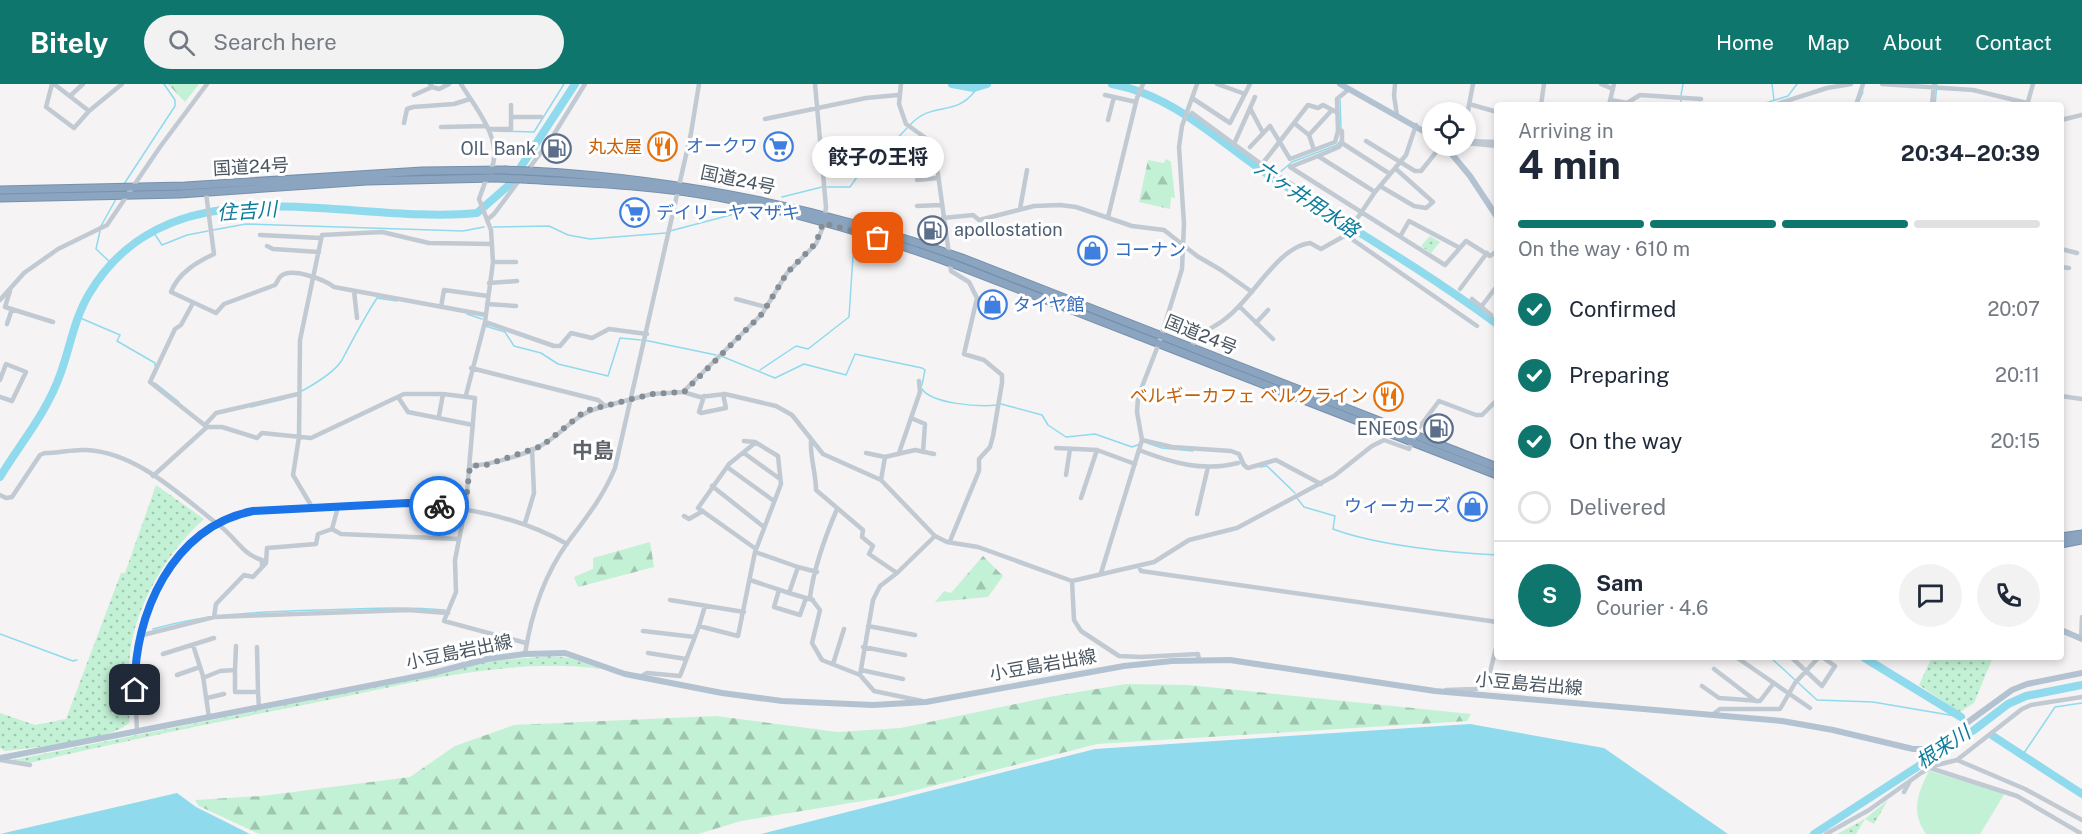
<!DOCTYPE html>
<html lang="en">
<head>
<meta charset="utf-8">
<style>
	body { margin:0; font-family:"Public Sans","Noto Sans JP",sans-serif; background:#f2f2f3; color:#1f2937; height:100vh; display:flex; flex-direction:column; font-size:22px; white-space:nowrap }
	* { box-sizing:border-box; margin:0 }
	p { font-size:20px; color:#747a83 }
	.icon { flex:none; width:33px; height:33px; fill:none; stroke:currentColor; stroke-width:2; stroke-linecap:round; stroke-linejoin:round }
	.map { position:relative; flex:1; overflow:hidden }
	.details { position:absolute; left:1494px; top:18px; width:570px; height:558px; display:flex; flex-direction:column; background:#fff; border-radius:6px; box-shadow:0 3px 9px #0003 }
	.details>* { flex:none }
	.controls { position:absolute; left:1422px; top:18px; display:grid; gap:12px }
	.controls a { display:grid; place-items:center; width:54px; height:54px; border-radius:50%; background:#fff; box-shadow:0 3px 9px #0003; font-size:30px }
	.pin { position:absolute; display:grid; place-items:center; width:51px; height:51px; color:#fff; margin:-26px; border-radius:12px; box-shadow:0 3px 9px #0006 }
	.courier { position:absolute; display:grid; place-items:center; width:60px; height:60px; margin:-30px; border:4px solid #1a73e8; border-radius:50%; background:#fff; color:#222; box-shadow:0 2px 8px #0007 }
	.bubble { position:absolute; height:42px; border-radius:21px; background:#fff; box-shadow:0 3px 9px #0003; font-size:20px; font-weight:700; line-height:42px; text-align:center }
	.headline em { font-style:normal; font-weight:700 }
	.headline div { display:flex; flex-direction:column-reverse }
	.headline { display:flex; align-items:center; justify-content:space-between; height:102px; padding:0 24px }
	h1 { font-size:39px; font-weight:700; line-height:45px }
	.bar { display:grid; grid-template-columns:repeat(4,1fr); gap:9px 6px; align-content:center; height:72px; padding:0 24px }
	.bar i { height:8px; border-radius:4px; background:#e0e1e3 }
	.bar .selected { background:#0f766e }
	.bar p { grid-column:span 4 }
	.line { display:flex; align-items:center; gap:15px; padding:0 24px; border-top:2px solid #e0e1e3 }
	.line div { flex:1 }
	.round { display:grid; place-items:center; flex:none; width:63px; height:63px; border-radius:32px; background:#f2f2f3 }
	ol { padding:0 24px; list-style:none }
	li { display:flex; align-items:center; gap:18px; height:66px }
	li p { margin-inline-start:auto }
	li .icon { padding:6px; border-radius:50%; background:#0f766e; color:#fff; stroke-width:4 }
	li:last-child { color:#747a83 }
	li i { width:33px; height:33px; border:3px solid #e0e1e3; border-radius:50% }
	header { display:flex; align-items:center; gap:36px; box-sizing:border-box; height:84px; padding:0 30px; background:#0f766e; color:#fff }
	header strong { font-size:28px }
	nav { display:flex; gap:33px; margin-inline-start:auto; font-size:21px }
	.search { width:420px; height:54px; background:#f2f2f3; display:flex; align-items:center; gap:15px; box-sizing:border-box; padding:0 21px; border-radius:33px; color:#747a83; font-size:22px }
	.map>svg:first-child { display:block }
	.grass { fill:url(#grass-dots) }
	.forest { fill:url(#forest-firs) }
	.garden { fill:#c3f1d5 }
	.water { fill:#90daee }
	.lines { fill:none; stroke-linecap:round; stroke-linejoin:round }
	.stream { stroke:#90daee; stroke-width:1.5 }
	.river { stroke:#90daee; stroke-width:8 }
	.highway-casing { stroke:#7690ad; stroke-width:9 }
	.minor { stroke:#c1cad2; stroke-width:4.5 }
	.major { stroke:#b3c2d1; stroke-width:6 }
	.highway { stroke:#8ba5c1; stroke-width:7 }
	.highway-bridge-casing { stroke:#7690ad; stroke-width:9; stroke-linecap:butt }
	.highway-bridge { stroke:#8ba5c1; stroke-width:7 }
	.done { stroke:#868d94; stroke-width:6; stroke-dasharray:0 10.8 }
	.route { stroke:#1a73e8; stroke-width:8 }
	.labels { text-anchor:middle; stroke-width:6; stroke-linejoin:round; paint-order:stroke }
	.shop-label { font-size:18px; fill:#366cbe; stroke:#fff; text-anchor:start }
	.food-label { font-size:18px; fill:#c56008; stroke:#fff; text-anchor:end }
	.service-label { font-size:18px; fill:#4e5e75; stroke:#fff; text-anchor:end }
	.street-label { font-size:18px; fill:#4a5661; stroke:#fff }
	.water-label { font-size:20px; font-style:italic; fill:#0c7c9b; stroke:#fff }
	.quarter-label { font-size:21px; font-weight:bold; fill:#5f6368; stroke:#fff }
</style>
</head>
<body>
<header>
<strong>Bitely</strong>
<div class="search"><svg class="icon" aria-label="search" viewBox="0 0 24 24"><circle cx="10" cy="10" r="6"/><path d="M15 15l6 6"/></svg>Search here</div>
<nav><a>Home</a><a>Map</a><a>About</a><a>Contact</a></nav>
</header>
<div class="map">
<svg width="2082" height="750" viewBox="0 0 2082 750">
	<defs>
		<pattern id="grass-dots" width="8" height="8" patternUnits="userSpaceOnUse" patternTransform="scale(1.5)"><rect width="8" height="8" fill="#c3f1d5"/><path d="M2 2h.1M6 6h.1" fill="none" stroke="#a0c6b0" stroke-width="1.8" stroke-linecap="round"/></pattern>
		<pattern id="forest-firs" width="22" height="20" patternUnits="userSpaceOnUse" patternTransform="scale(1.5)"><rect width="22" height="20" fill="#c3f1d5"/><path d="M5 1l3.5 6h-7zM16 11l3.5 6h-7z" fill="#a0c6b0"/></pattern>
	</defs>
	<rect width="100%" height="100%" fill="#f5f3f3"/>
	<!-- grass -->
	<path class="grass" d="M1430,152L1440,158L1431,169L1421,162Z
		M156,401L204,435C168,467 135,521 130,570C128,592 130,616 129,639C112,656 31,664 5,667L0,664V629L35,641L66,635L121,489H125Z
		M549,572L570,574L602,585C511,573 416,598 328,616C228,636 128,656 29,679L8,677L426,593L490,577Z
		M1932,573H1993L1974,619L1960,628L1919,601Z
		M1888,716L1874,740L1865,735L1856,750H1837L1865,735Z"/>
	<!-- forest -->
	<path class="forest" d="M168,0H199L185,18Z
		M1166,75L1171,78L1175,114L1171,113L1170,125L1139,118L1148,76L1164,79Z
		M650,458L654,483L578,503L574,493L593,485V474Z
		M983,472L1003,492L988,513L935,518L944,507L951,509Z
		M1126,600L1188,601L1471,630L1467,637L1097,660L893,712L741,737L698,750H259L199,722L195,716L262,712L410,693L455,662L514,641L716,632L837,648L901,644L1049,613Z"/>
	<!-- garden -->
	<path class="garden" d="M1929,687L2005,709L1980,750H1926C1910,727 1918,709 1929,687Z"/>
	<!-- water -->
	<path class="water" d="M1470,640L1604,664L1728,750H761L1095,665Z
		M177,709L196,723L250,750H0Z"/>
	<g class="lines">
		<!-- stream -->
		<path class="stream" d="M1772,0L1774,16
			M1681,11L1683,0
			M1340,16L1341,44
			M1681,16V21
			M1859,17L1863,8
			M1759,21L1788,12L1797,0
			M1935,21L1937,0
			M910,41C933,16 954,34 975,7L974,4
			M493,47L534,48L564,0
			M1279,89L1292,78L1337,61L1340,57
			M124,100L175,22V16L164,0
			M827,103H850L869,76L888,64L907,44
			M782,113L822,103
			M101,142L116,115
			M493,143L549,142L568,151L590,155L666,149
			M152,146L162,161L187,151L208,147
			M213,146L246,140L463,147L484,143
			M100,147L96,165L111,179
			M670,147L742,128
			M467,230L482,235
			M78,233L120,251L117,257L155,279V282
			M485,242L505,248L514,262L541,269L558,280L608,292L620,254L641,256
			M644,256L716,271
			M721,272L775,294L804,280L846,291L855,270L922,284L925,286L922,301
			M760,286L796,262L808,265L849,233L853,172L870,158
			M155,299L179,318
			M922,305C932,320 979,323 997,321
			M300,308C313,301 334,289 342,276C353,255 364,234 377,214L397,217
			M1001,320L1042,331L1048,341L1066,353L1095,350L1132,363L1140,360
			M251,323L284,315
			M1147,359L1162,364L1193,367
			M1240,378L1246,385
			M1260,383L1267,382L1295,409
			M1297,414L1304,423L1335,432L1333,445C1375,461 1451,469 1497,471
			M153,545C210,529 258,528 317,526C360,525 402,522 445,526
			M0,550L73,577L77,576
			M1770,573L1817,616L1873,618L1961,633
			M2022,672L2055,623L2082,619"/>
		<!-- river -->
		<path class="river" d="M952,0L974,4L987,0
			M1112,0C1177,12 1222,61 1276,96C1350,143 1426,188 1497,240
			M0,393C20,360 47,328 60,291C70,264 74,235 89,210C171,72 348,142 477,129L509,101L575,0
			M1863,573L1961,633
			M1993,652L2082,710
			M1814,750L1974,646L2008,620L2026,612L2082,601"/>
		<defs>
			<path id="highway" d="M530,87C680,95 820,123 962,174L1497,383
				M523,95C587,99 654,101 718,113C800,129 881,153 959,182L1497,391
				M0,106L185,102L422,87L504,86
				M0,114L180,110L367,97L494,94
				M2061,453L2082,450
				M2061,460L2082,456"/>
		</defs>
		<!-- highway casing -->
		<use href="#highway" class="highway-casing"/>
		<!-- minor -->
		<path class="minor" d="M52,0L46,23L74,44L89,27L122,0
			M54,0L89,27
			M430,0L432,3L439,5L449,0
			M461,0C476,25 504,56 491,86
			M901,0L899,20L906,40L930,57L938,90L949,170
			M1217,0L1245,10
			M1395,0L1394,12L1397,31
			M1601,0L1613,5
			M1882,0L1973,6L2027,19
			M414,11L432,3
			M1105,11L1136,18
			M70,12L83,0
			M1192,14L1230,39L1250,0
			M1611,16L1627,19L1640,11L1701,15
			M1469,20L1497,28
			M1541,21L1544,0
			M1609,21L1614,0
			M1774,21L1827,4L1851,0
			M1856,21L1863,0
			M1932,21L1934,0
			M2027,21L2033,0
			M1250,24L1262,47
			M1192,29L1272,88L1354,139
			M511,33H541
			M765,35L866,14L898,11
			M1108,36L1114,13
			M2061,36L2082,31
			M1466,37L1473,0
			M404,39L407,25L413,23L454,20L470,15
			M1294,39L1309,51L1314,66
			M441,43L487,42
			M489,45H511V21
			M1338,45L1342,47V59
			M1309,51L1332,26
			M1366,57L1415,87H1421L1441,62
			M1466,57L1497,58
			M1466,59L1497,62
			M1234,60L1255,13
			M1250,63L1270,42L1290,75L1335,58L1338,47L1337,15L1349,5
			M1454,69L1461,62
			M1318,72L1339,63L1342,59L1390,90
			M1263,79L1308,21L1318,24L1323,21L1338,29
			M527,87L551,55L585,0
			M917,96L938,94
			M1380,102L1414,122L1426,124L1433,118L1396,85
			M1375,108L1318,72L1290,83L1445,181L1466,157L1490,172L1497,167
			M206,109L214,170C197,178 178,189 171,208L216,229L224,220L275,201C277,199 278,195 280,193C290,182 325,196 334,203L486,231
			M917,122L941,121
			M1020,125L1027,86
			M1108,133L1137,14L1143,0
			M943,134L973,131L979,136L1034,122L1060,121L1076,123L1132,142L1164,146L1197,172L1221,186L1252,208
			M487,136L494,130L521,94
			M260,151L320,154
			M1346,151L1477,242
			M1401,151L1409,137L1460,164
			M267,162L273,165L319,168
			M2061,165L2077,169
			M493,178H516
			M2061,183L2069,184
			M489,199L517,197
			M1460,205L1487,169
			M10,207L5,223L53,238
			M354,207L357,234
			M736,215L766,223
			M1472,215L1491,231
			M0,216L24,189L58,165L107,141L160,63L207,0
			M193,219L181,241L175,245L150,298L207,343
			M487,220L516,222
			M441,223L444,206L488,212
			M1240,223L1273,255
			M1481,223L1497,202
			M485,238L554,262H560L571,249L592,254L609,245L647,250
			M1256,239L1268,226
			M7,240L12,225
			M1191,264C1197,248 1213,245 1225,235C1253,215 1277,163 1310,159L1321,165L1346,151L1375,108L1406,71L1416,41
			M471,284L598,316L605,322L652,310L683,308L700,313L725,310L776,322L792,331L823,370L881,396L935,452L947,458L978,463L1072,497L1154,478L1189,456L1237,444L1334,392L1372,362L1384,356L1409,365L1418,345L1439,317L1476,331H1482L1497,316
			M0,296L6,280L26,288L12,317L0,313
			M919,297L920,308L911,334L925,340L923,368
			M683,308L762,230L787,189L816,160L823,143L826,123L815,0
			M466,311L485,238L493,178L491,146L479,115L487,93
			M704,312L699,328L701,329L726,324L723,310
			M2061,312L2082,315
			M398,313L408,328L473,341
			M439,332L443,310
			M205,341L216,329L298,310
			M1142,356L1172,363L1231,367L1239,370L1244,381L1248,384L1276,376L1321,400
			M811,357C810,374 816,389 816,406L863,446L862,453L873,462L869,470L897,489
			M755,359L729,380L698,424L756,465
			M1056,364L1097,366L1135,380
			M1139,366C1172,379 1203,388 1238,379
			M744,369L780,395
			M866,369L885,373
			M899,369L911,334
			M470,382C488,381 526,371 542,361C568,346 571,331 605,322
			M727,383L774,417
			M1066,391L1070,365
			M153,392L207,343H222L257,354L262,349L311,354L404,310H443L475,314L466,420L455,476L456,508L444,537L526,559
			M881,396L885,373L915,366L934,370
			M712,402L764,443
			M0,411L6,414L12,413L40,371L45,369C59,369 73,365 87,366C138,369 181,412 220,442C235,453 243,471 262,476V483
			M1081,414L1097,366
			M312,423L293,391L299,353L300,256L322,151L382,148L429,159L492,160
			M837,425C825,453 814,483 810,513L820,526L812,559L822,576L860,591L874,607L922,617
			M1197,430L1208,383
			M684,432L689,435L703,427
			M525,439L534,409L532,365
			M332,445L338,423
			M950,457L979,387V375L990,363L993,352L1002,299V291L984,276L964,270L977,214L969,198L951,187L950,178
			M1139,482L1141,487L1497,538
			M798,483L817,488
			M1101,489L1142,356L1137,328L1138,313L1159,259L1182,185L1184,140L1179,63L1182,42L1197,0
			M750,496L789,509L798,483L755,468
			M1072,497L1074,536L1081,547L1119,572L1141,573L1198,570L1199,576
			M779,506L774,523L800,531L806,514L813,516
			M789,509L806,514
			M670,516L744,528
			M214,533L216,520L244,491L253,493L266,479L267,464L316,460L318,450L332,445L341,450L458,455
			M699,542L705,522
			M868,542L915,551
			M643,547L695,553
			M139,552L214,533L408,526L448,529
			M2081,555L2082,533
			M193,561L203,592L209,634
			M863,563L905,571
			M648,569L686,575
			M163,570L214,554
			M525,570C531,531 545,490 568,458C586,434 603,413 615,384L691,49L699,0
			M1736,573L1810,624
			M1791,573L1822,602L1835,582L1822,573
			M833,580L844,545
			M1714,585L1756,617
			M235,586L236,562
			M861,586L903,595
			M177,591L200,583
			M860,591L873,516L880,502L897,489L935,452
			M640,593L647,589L680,592L699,542L738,552L755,468L781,400L778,372L755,358L744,357
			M203,594L220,587L235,586V608H258L257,563
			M1702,602L1719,614L1760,617L1773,600
			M1446,606L1476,605L1487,600L1497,560
			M258,608L259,624
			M207,614L224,610
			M1712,631L1720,625H1780L1795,599L1819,573
			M137,648C136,616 132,583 139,552C152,495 194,438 253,427C360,421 470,405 567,460
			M0,676L30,681
			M1957,676L2025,705L2082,736
			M1930,684L2017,712L2082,750
			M1904,708L1909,699
			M1826,750L1869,726L1921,689L1933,682L1957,676L2022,625L2031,621L2082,613"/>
		<!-- major -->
		<path class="major" d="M1340,0L1432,52
			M1445,62L1470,92L1497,133
			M2061,546L2082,555
			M0,674L429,590L487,575L525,570L565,569L625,590L722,609L782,617L873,621L926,618L1124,582L1172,577L1230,576L1435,607L1782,637L1833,646L1913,665H1926L1939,659L2012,606L2027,600L2082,589"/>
		<!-- highway -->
		<use href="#highway" class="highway"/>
		<defs>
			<path id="highway-bridge" d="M504,86L530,87
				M494,94L523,95"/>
		</defs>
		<!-- highway-bridge casing -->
		<use href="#highway-bridge" class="highway-bridge-casing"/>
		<!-- highway-bridge -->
		<use href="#highway-bridge" class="highway-bridge"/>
	</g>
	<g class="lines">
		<!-- done -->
		<path class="done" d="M439,422L465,425L470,382L486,381L542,362L585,327L652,310L684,308L762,230L787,189L816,159L823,139L878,154"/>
		<!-- route -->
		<path class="route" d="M135,606C133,531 173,442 253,427L408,419L439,422"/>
	</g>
	<!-- icons -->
	<defs>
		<symbol id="supermarket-ring" viewBox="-11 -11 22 22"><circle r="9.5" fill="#fff" stroke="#3f7fe0" stroke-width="1.5"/><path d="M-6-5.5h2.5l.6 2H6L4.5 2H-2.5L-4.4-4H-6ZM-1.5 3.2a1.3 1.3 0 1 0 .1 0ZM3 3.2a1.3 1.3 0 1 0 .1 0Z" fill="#3f7fe0"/></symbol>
		<symbol id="restaurant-ring" viewBox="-11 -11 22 22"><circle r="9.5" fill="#fff" stroke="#e8710a" stroke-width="1.5"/><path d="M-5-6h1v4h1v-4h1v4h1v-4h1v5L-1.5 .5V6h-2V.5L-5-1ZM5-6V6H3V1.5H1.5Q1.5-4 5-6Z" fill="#e8710a"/></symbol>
		<symbol id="fuel-ring" viewBox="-11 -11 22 22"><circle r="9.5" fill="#fff" stroke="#5c6f8a" stroke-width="1.5"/><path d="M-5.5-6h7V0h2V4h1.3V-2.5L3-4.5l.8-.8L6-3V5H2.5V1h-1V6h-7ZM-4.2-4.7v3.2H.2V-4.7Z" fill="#5c6f8a"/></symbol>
		<symbol id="shop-ring" viewBox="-11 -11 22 22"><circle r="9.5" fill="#fff" stroke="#3f7fe0" stroke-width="1.5"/><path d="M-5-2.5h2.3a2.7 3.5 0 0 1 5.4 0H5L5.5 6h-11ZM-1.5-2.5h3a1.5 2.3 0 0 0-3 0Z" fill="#3f7fe0"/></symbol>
	</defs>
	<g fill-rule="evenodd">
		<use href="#supermarket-ring" x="762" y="46" width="33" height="33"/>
		<use href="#restaurant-ring" x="646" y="46" width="33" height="33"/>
		<use href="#fuel-ring" x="540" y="48" width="33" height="33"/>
		<use href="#supermarket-ring" x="618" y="112" width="33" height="33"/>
		<use href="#fuel-ring" x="916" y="130" width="33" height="33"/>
		<use href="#shop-ring" x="1076" y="150" width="33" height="33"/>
		<use href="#shop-ring" x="976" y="204" width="33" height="33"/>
		<use href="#restaurant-ring" x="1372" y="296" width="33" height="33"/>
		<use href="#fuel-ring" x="1422" y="328" width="33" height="33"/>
		<use href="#shop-ring" x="1456" y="406" width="33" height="33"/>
	</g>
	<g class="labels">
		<!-- shop labels -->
		<g class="shop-label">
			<text x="758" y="68" text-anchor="end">オークワ</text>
			<text x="656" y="135">デイリーヤマザキ</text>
			<text x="1114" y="172">コーナン</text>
			<text x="1013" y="227">タイヤ館</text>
			<text x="1451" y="428" text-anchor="end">ウィーカーズ</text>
		</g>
		<!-- food labels -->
		<g class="food-label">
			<text x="642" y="69">丸太屋</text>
			<text x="1368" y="318">ベルギーカフェ ベルクライン</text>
		</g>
		<!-- service labels -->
		<g class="service-label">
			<text x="536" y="71">OIL Bank</text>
			<text x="954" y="152" text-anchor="start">apollostation</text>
			<text x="1418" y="351">ENEOS</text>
		</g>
		<!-- street labels -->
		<g class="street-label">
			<text transform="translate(251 83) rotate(-3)" y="6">国道24号</text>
			<text transform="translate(738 96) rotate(12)" y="6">国道24号</text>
			<text transform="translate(1201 251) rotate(22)" y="6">国道24号</text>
			<text transform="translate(459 568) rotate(-12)" y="6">小豆島岩出線</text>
			<text transform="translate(1043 581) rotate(-10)" y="6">小豆島岩出線</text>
			<text transform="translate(1529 600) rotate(5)" y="6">小豆島岩出線</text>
		</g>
		<!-- water labels -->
		<g class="water-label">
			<text transform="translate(1307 115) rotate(34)" y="7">六ヶ井用水路</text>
			<text transform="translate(247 127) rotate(-4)" y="7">住吉川</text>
			<text transform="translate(1943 663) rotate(-34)" y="7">根来川</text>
		</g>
		<!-- quarter labels -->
		<g class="quarter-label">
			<text x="593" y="374">中島</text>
		</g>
	</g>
</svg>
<div class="controls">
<a><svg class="icon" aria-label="locate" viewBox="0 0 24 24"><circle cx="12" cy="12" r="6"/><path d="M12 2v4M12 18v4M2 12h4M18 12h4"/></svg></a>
</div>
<div class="pin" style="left:878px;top:154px;background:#ea580c"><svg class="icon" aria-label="bag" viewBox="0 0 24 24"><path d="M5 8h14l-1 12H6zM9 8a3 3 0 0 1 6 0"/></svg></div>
<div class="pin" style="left:135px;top:606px;background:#1f2937"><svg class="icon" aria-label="home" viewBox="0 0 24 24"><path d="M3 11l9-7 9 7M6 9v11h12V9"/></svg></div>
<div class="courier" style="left:439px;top:422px"><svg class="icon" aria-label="bike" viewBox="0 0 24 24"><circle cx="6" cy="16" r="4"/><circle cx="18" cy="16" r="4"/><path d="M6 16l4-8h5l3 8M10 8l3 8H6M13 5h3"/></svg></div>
<div class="bubble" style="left:812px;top:52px;width:132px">餃子の王将</div>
<section class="details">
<div class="headline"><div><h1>4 min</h1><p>Arriving in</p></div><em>20:34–20:39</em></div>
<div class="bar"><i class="selected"></i><i class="selected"></i><i class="selected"></i><i></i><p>On the way · 610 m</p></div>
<ol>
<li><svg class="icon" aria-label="check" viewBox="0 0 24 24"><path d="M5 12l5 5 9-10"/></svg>Confirmed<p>20:07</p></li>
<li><svg class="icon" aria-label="check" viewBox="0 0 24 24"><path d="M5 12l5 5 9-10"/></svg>Preparing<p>20:11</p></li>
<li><svg class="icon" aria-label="check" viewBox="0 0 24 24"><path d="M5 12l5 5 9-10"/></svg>On the way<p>20:15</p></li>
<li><i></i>Delivered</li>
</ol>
<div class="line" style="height:108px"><b class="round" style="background:#0f766e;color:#fff">S</b><div><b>Sam</b><p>Courier · 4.6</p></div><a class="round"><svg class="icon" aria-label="chat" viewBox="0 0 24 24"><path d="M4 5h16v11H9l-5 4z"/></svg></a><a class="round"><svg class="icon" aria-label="phone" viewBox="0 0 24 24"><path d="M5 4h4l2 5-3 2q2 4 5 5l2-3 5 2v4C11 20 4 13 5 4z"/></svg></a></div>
</section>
</div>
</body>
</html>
